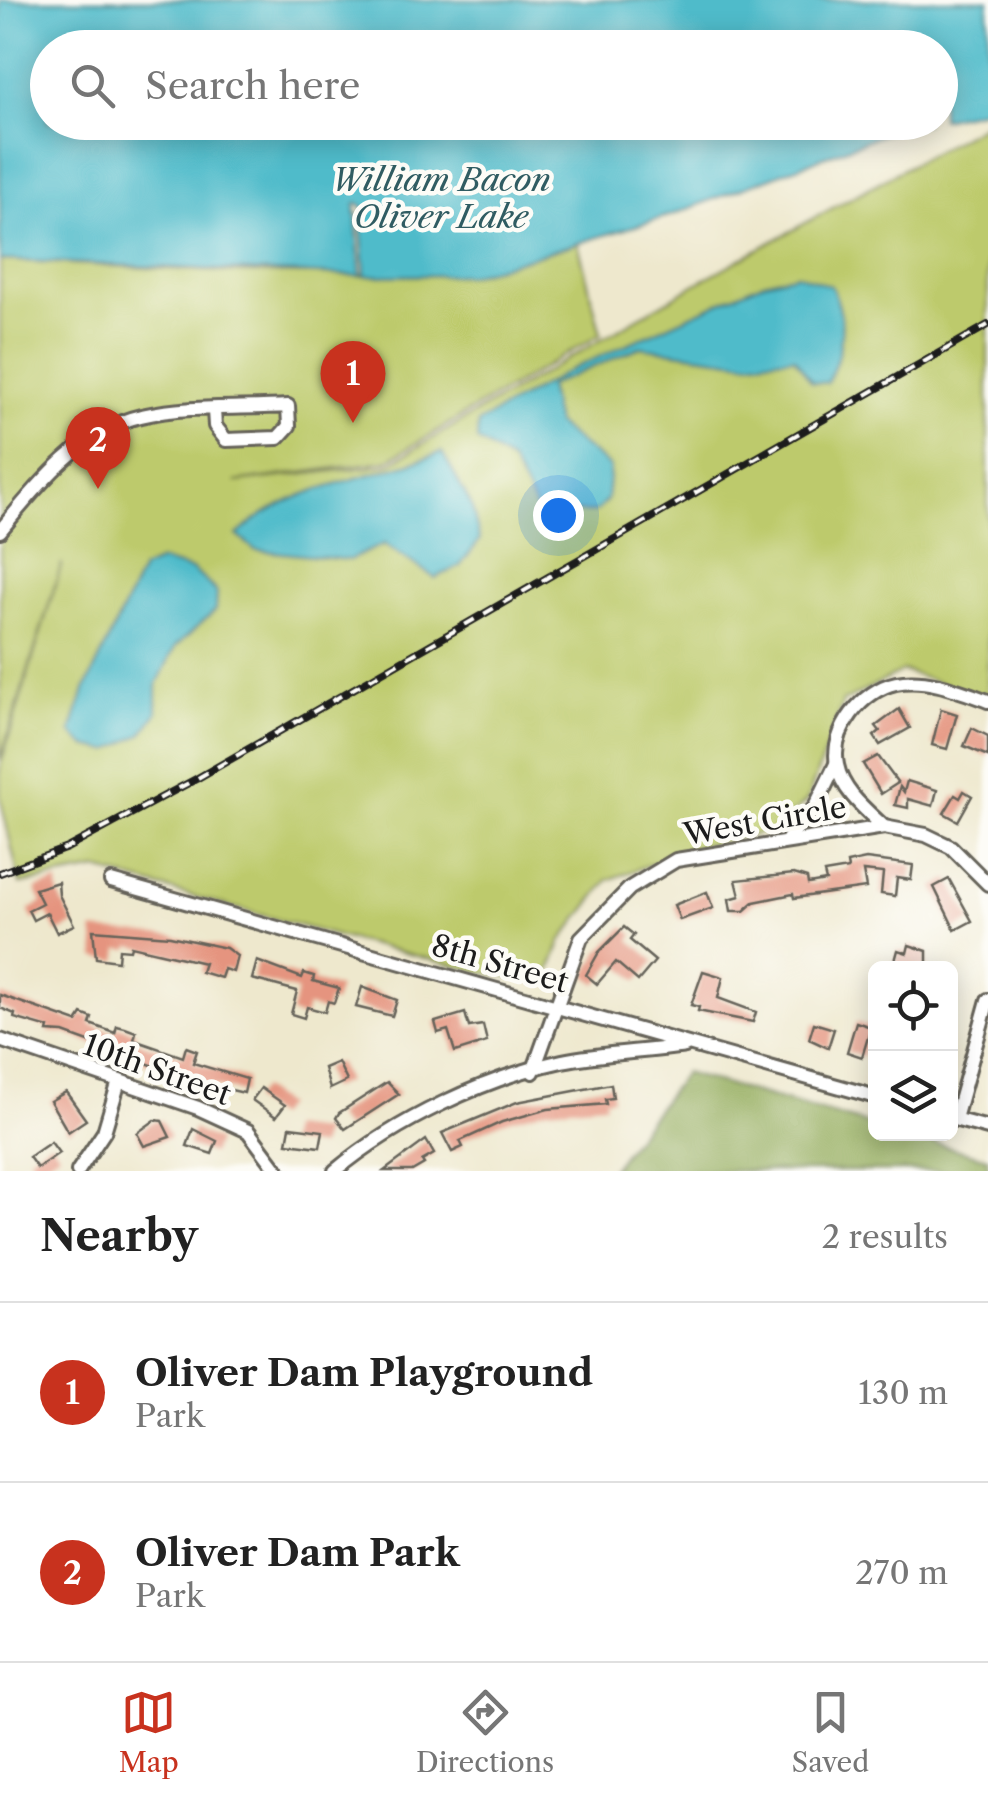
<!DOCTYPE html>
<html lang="en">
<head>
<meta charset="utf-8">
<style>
  :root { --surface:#fff; --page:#f6f6f6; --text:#222; --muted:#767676; --line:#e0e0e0; --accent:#c8321e }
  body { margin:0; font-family:"Libre Caslon Text",serif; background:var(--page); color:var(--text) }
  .controls { position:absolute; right:30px; bottom:30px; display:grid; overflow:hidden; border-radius:15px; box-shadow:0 5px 25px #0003 }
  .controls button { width:90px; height:90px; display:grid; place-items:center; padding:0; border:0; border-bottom:2px solid var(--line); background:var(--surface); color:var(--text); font:50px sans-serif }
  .you { position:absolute; left:558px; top:515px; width:35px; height:35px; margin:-25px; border:8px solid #fff; border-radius:50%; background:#1a73e8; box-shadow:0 0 0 15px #1a73e833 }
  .badge { display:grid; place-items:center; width:65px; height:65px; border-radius:50%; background:var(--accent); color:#fff; font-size:32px; font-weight:700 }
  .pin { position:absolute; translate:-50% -82px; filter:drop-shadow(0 2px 5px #0008) }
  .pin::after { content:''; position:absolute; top:52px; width:35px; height:30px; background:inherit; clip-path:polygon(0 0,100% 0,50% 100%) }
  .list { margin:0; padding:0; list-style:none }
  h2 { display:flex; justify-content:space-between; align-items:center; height:130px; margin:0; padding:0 40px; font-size:42px }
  h2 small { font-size:32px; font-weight:400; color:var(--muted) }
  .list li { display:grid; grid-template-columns:65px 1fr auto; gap:30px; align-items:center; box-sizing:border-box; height:180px; padding:0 40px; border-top:2px solid var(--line) }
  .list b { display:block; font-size:38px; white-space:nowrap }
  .list p { margin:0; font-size:32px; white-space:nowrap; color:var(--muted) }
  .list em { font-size:32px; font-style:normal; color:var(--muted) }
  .icon { flex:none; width:55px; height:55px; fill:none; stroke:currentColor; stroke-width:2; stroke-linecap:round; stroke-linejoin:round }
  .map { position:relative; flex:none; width:988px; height:1171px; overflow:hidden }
  .search { position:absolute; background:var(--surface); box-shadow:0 5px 25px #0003; left:30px; right:30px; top:30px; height:110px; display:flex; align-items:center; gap:25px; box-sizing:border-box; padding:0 35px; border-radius:55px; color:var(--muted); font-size:38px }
  .sheet { height:490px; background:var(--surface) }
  nav { display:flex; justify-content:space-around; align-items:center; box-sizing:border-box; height:140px; border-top:2px solid var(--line); background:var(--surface); font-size:28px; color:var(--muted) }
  nav a { display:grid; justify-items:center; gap:5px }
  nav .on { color:var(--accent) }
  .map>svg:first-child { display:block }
</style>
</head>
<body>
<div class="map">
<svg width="988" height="1171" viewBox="0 0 988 1171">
  <rect width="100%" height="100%" fill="#fdfcf7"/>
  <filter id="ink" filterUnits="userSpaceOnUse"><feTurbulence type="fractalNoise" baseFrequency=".01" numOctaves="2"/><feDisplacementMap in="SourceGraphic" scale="20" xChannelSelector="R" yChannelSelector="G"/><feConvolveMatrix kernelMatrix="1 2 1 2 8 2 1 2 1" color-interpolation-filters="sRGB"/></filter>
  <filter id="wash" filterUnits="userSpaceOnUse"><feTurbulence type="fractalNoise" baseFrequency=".0048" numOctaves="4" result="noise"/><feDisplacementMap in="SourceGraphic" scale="40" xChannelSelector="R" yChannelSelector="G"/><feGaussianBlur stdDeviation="2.25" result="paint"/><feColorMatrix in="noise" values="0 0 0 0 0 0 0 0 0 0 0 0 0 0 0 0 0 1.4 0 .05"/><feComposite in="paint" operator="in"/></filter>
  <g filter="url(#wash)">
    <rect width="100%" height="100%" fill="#eee8cd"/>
    <!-- green -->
    <polygon fill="#bdca6c" stroke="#6c7344" stroke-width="2.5" points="988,122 988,699 903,671 843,702 807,801 773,831 700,846 608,880 562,940 545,983 484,973 337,936 98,870 20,884 0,797 0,767 62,563 0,760 0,260 238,273 471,275 578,243 601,334 386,461 235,482 387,465 706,278"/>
    <!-- forest -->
    <polygon fill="#96ae60" stroke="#59653e" stroke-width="2.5" points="684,1073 875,1126 876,1134 901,1134 988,1158 988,1171 610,1171"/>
    <!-- water -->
    <g fill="#4fbbca" stroke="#366c73" stroke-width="2.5">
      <polygon points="0,0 988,0 988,109 941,119 940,48 48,48 48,122 926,123 896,129 672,215 471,275 365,276 360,215 365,210 358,203 355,204 361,276 0,260"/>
      <path d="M797,274L831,286C848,317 843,352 827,383L812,382L794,357L746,362L640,347L548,386L556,424L610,467L607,500L596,512H559L542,520L511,462L477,440L478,423L570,370L764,282Z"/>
      <path d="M442,452L471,505L480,540L460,566L435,578L384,544L349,560L255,550L237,535C293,482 373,480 442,452Z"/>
      <polygon points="160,561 193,570 217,592 216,610 175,647 157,684 157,713 142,734 109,751 85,746 71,732 85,690 142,569"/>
    </g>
    <g id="blocks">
      <!-- building -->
      <g fill="#e5947f">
        <polygon points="899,709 910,728 880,745 874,736 880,731 876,726"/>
        <polygon points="941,709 957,714 947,749 932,745"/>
        <polygon points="972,728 988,736 988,756 964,746"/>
        <polygon points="878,756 898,783 881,794 863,764"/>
        <polygon points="907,781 937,790 933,806 908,799 908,808 895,805 900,787 904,792"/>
        <polygon points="964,791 972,796 958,821 944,813 955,795 960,798"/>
        <polygon points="866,859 913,865 911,880 897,878 895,896 881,894 883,873 863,871 866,888 794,898 793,894 754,902 744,911 731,911 729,899 740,896 736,880 794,874 807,878 808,884 826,881 824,873 848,869 847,863"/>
        <polygon points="949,879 972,921 955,930 934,887"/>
        <polygon points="58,882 59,895 74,925 57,933 47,913 33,920 28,910 42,903 35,889"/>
        <polygon points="707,892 713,908 680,920 674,905"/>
        <polygon points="624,927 634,935 630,940 655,961 638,981 616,962 597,984 586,975 599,952"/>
        <polygon points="93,930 170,936 226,948 237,956 233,972 224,969 221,978 201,972 204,963 131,946 130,950 119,949 118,961 96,958"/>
        <polygon points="909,945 927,951 927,968 893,968 898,950 907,953"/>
        <polygon points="257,961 302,978 304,973 314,976 313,981 339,988 334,1003 328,1001 325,1012 307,1007 304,1018 291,1014 297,991 252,979"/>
        <polygon points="703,971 723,977 718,998 756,1012 753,1022 698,1011 699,1007 691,1005"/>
        <polygon points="362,987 397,1000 392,1016 356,1007"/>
        <polygon points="0,995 77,1022 82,1014 92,1018 90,1024 115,1033 117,1026 125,1028 136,1032 134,1040 183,1057 186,1047 197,1051 193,1063 247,1079 244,1093 201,1083 64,1033 48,1032 49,1028 14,1018 15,1014 0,1008"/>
        <polygon points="465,1013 469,1027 483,1025 487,1042 455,1052 448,1030 438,1033 435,1022"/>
        <polygon points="856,1022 871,1027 862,1057 847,1052"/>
        <polygon points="814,1023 834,1029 828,1048 809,1039"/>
        <polygon points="338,1062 347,1081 330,1089 324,1068"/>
        <polygon points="387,1082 399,1094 345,1129 336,1118 339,1113"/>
        <polygon points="611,1084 613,1098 605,1099 606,1104 548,1109 502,1122 460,1141 463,1147 452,1152 442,1133 517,1102"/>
        <polygon points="261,1088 285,1105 276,1117 252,1100"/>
        <polygon points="66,1092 86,1120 68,1132 50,1101"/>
        <polygon points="155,1120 162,1121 170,1137 144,1146 137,1133"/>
        <polygon points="290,1127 323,1131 320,1147 287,1143"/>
        <polygon points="193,1129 217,1141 212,1154 187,1146"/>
        <polygon points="426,1140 434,1154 422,1161 424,1164 412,1171 384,1171"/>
        <polygon points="51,1142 59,1153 37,1168 29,1157"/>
      </g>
    </g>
  </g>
  <g filter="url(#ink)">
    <use href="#blocks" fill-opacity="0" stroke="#66635a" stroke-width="2.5"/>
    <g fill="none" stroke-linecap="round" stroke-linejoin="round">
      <defs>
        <g id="minor">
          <path d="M0,531C36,487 82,429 141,416C188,405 240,409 288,406L289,426L278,438L226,440L215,426L214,410"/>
          <path d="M884,827C866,810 842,791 837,765C830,730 863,690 896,683C927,677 960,691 988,701"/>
          <polyline points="788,839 815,807 836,764"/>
          <polyline points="111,881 876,1097"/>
          <polyline points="0,1040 198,1108 248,1131 278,1171"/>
          <polyline points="533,1072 581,938 630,888 676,860 884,827 926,835 951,847 988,884"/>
          <polyline points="950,1118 988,1128"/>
          <polyline points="955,1119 988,1000"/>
          <polyline points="78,1171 104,1132 119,1081"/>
          <path d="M335,1171C396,1120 485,1078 562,1061C602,1053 644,1052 685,1046"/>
        </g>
      </defs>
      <!-- minor casing -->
      <use href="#minor" stroke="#66635a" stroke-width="18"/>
      <!-- minor -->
      <use href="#minor" stroke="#fff" stroke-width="12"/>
      <defs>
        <polyline id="rail" points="0,873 67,848 196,779 988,325"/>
      </defs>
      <!-- rail casing -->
      <use href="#rail" stroke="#1c1c1c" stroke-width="8"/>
      <!-- rail -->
      <use href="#rail" stroke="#fdfcf7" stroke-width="4" stroke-dasharray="11" stroke-linecap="butt"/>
    </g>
  </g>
  <g text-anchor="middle" stroke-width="9" stroke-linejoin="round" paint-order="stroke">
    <!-- street labels -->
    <g font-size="30" fill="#1c1c1c" stroke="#fdfcf7">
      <text transform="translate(765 821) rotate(-10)" y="10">West Circle</text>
      <text transform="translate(500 964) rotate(16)" y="10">8th Street</text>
      <text transform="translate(157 1070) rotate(20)" y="10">10th Street</text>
    </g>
    <!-- water labels -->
    <g font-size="32" font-style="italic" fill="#305c62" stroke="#fdfcf7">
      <text x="441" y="191">William Bacon<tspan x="441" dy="37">Oliver Lake</tspan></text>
    </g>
  </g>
</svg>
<div class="controls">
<button><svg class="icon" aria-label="locate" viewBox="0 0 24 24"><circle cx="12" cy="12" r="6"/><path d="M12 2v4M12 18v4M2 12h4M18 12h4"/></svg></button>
<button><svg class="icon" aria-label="layers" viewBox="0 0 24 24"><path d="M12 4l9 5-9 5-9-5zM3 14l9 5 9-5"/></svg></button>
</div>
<div class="you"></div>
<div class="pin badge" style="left:353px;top:423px">1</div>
<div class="pin badge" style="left:98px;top:489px">2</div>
<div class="search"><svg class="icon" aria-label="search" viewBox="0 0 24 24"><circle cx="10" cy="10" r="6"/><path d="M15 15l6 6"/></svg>Search here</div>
</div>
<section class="sheet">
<h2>Nearby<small>2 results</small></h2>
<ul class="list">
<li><span class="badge">1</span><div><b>Oliver Dam Playground</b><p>Park</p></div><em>130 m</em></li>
<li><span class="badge">2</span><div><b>Oliver Dam Park</b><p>Park</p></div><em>270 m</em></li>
</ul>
</section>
<nav>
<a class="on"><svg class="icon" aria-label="map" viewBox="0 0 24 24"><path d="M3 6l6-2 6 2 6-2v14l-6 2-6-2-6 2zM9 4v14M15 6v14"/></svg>Map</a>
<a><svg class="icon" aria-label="directions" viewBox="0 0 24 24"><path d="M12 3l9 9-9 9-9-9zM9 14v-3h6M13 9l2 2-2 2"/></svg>Directions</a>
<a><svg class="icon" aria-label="saved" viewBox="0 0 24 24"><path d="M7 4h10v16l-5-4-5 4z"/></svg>Saved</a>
</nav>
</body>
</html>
